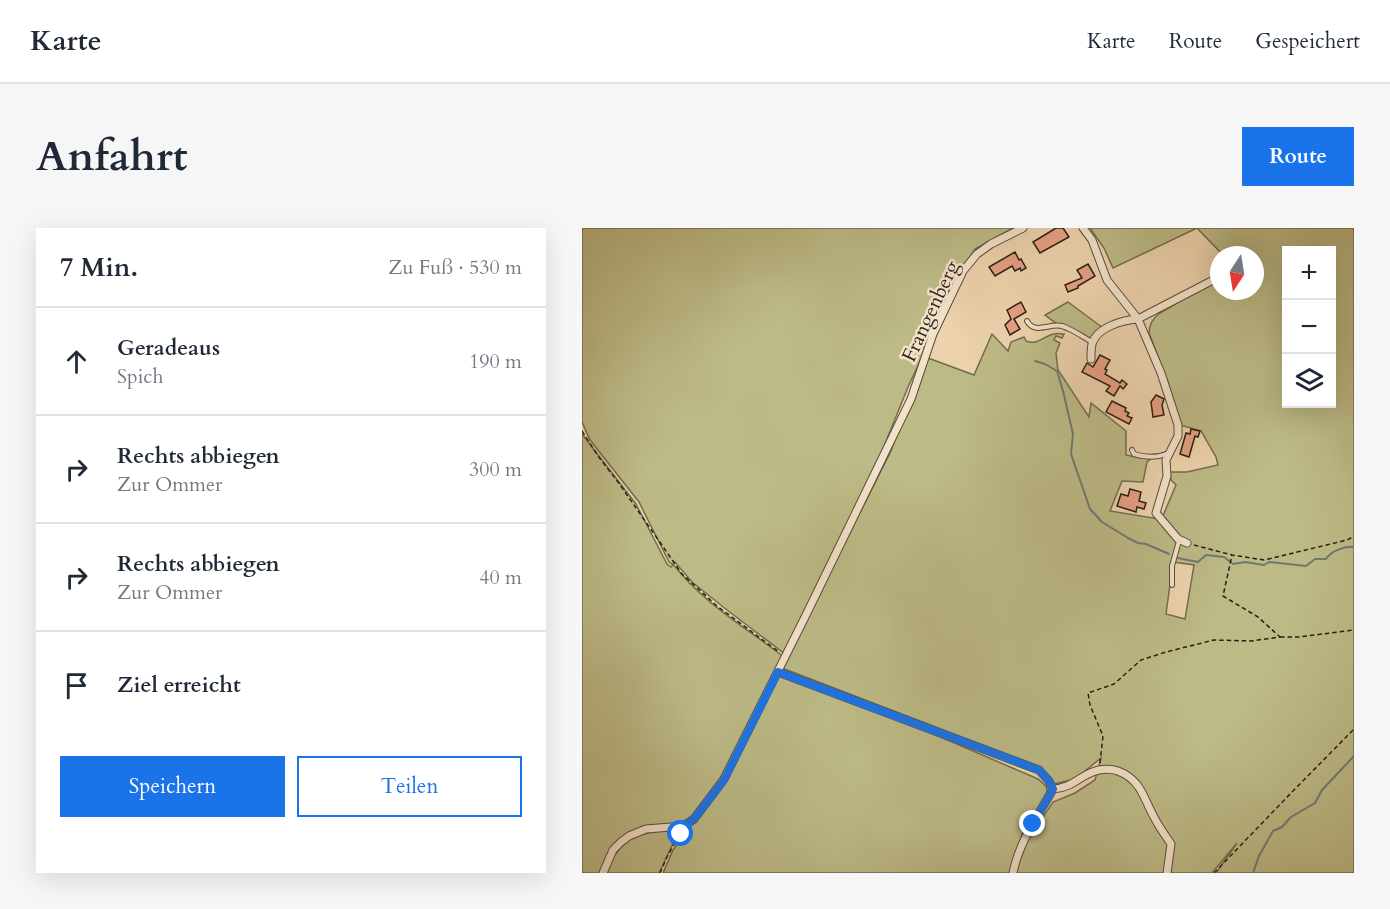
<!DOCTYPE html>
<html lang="de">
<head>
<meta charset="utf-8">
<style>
  :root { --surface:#fff; --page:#f6f6f7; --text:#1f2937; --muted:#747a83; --line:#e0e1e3; --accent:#1a73e8 }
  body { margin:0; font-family:Cardo,serif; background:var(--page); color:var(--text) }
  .controls { position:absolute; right:18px; top:18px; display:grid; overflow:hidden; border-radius:0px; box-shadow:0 6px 24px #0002 }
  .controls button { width:54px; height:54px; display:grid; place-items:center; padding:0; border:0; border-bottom:2px solid var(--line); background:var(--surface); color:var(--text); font:30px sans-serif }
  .compass { position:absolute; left:628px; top:18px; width:54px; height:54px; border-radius:50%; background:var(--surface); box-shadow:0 6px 24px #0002; rotate:192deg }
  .stop { position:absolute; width:18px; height:18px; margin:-14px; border:4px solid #1a73e8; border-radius:50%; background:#fff }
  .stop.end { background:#1a73e8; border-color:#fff; box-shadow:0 2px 6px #0008 }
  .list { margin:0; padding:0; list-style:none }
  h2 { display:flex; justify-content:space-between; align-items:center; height:78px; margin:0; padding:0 24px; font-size:26px }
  h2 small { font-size:20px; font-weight:400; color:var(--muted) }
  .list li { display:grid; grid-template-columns:39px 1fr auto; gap:18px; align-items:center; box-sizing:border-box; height:108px; padding:0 24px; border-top:2px solid var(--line) }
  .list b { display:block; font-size:22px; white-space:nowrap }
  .list p { margin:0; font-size:20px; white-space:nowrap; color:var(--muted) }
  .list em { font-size:20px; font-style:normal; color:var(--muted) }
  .actions { display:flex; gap:12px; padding:18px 24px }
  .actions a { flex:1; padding:14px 0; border:2px solid var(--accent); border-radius:0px; text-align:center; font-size:21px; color:var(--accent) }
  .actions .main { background:var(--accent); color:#fff }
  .icon { flex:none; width:33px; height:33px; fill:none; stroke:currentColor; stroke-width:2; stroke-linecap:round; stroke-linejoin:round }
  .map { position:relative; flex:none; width:772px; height:645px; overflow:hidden; border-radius:0px }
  header { display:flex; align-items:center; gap:36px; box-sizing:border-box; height:84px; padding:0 30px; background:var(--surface); border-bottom:2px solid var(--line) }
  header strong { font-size:28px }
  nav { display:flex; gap:33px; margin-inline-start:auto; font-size:21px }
  .intro { display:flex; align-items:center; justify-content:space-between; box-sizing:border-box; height:144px; padding:0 36px }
  h1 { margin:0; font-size:42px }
  .button { padding:15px 27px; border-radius:0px; background:var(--accent); color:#fff; font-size:21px; font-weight:700 }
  main { display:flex; gap:36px; padding:0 36px }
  aside { flex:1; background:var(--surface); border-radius:0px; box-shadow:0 6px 24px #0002 }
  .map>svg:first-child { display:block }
</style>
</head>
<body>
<header>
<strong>Karte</strong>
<nav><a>Karte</a><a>Route</a><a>Gespeichert</a></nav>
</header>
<div class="intro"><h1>Anfahrt</h1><a class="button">Route</a></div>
<main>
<aside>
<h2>7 Min.<small>Zu Fuß · 530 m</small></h2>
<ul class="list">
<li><svg class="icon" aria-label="ahead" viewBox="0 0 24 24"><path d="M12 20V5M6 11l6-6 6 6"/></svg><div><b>Geradeaus</b><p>Spich</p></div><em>190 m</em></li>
<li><svg class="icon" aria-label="right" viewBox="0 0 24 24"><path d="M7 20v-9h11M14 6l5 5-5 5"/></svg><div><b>Rechts abbiegen</b><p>Zur Ommer</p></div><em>300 m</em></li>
<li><svg class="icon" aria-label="right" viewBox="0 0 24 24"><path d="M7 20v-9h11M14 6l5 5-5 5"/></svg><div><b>Rechts abbiegen</b><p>Zur Ommer</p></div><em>40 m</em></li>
<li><svg class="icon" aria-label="arrive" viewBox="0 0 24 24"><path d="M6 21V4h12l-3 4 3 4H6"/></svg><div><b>Ziel erreicht</b></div></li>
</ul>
<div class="actions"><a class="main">Speichern</a><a>Teilen</a></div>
</aside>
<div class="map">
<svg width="772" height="645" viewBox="0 0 772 645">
  <rect width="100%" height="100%" fill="#ecd2ad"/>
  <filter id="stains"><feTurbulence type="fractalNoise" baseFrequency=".00333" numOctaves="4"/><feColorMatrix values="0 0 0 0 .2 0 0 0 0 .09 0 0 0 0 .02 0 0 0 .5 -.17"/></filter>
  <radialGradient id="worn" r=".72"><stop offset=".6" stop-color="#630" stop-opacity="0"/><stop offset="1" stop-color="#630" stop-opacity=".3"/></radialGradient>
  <!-- green -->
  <g fill="#bcba86" stroke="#726c4d" stroke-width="1.5" fill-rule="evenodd">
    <path d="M0,0H431L393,21L367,62L348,107L341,127L326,159L292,243L203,426L145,382L110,354L93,334L91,336C120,374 164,400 202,429L137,554L118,580L106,591L96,595L64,599L46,605L35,613L23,632L17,645H0V206L54,276L85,336L89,339L91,337L87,334L57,274L8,212L0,194Z"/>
    <path d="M508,0H772V645H634L655,615L630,645H434L437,626L440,627L446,611L471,574L493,565L513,552L519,530L498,547L489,552L472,556L459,545L356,500L200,440L309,223L332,161L346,130L392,147L410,106L426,123L429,114L442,109L444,113C456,118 461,108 472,106C475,105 479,106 482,106L480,110L474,108L472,112L478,115L474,125L476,142L507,189L509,175L544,203V227L558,230H570L565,234L561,254L540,253L528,283L577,291L580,290L594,257L589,252L588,244H605L636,237L634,229L619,203L598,197L585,152L567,105C567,96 571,90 578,85L637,50V63H673V27H641L615,0L531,40L522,20ZM704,22H750V176H704ZM591,334L612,337L603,391L584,386Z"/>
    <polygon points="486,74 521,100 508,114 497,105 483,102 463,87"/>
    <polygon points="197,445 354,507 456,551 464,558 466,568 441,604 427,645 81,645 91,622 137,559"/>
    <path d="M86,602L91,603L95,607L77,645H22C39,613 49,605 86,602Z"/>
  </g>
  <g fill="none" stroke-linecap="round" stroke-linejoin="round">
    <!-- stream -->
    <g stroke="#6e7974" stroke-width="2">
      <polyline points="453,133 463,136 475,143 481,163 491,206 489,226 508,281 520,294 546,310 556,315 564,316 587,326"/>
      <path d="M596,330L616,334L624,327L642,329L651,336L663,334L682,337L687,334L724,338L733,331H744C749,323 762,318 772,319"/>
      <polyline points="671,645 677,628 691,603 700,599 709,589 733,575 740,562 772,528"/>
    </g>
  </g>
  <!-- building -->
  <g fill="#e69f82" stroke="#281f14" stroke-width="1.5">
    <polygon points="474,0 481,0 487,9 458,25 451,14"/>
    <polygon points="433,24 437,32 439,31 444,40 439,43 438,40 433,43 430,38 413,48 407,39"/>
    <polygon points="506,36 513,48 496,58 496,60 486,64 483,57 500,50 495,42"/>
    <polygon points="439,74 444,84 432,91 438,101 428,107 423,97 429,91 425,82"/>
    <polygon points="518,127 528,132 523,141 525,142 523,146 538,155 540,152 545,156 541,161 538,158 532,168 524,163 528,158 500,144 505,135 511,139"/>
    <polygon points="574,167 582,171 580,177 582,187 571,189 569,174"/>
    <polygon points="530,173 544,180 543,183 547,185 545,188 550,190 547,196 524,184"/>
    <polygon points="609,201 618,203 616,209 613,208 607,229 598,226 604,205 608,206"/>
    <polygon points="548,261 559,264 557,273 564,275 562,281 555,279 554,284 535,278 539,266 546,268"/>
  </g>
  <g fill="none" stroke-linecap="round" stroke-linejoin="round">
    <defs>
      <g id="lane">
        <path d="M445,93C453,107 467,95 480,98C490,101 501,109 510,114"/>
        <path d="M550,222L552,226C564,230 575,230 587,225"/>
        <polyline points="590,357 590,338 597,313"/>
      </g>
      <g id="street">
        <polyline points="501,0 510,12 525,52 556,91 579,145 596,197 596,208 584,232 585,248 574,285 596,311 605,315"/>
        <path d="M509,131C509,126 509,121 510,116C515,99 541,92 556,91L637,49"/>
        <polyline points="196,444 457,542 467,553 471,561"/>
        <path d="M471,561C492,560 500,545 517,542C523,541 530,541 536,543C559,552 561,569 572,589C577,599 583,607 589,616L585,645"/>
        <polyline points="21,645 31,622 39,614 47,608 64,601 102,598 112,591 142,551 225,385 329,171 351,106 381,43 395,26 409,16 441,0"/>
        <path d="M431,645C437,614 456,588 471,561"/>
      </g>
    </defs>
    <!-- lane casing -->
    <use href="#lane" stroke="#594c3a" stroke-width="6"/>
    <!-- street casing -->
    <use href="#street" stroke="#594c3a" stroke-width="9"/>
    <!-- path -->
    <g stroke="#281f14" stroke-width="1.5" stroke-dasharray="4.5 3" stroke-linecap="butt">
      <polyline points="0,203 16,228 36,254 100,346 135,378 197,424"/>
      <polyline points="612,317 650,327 682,332 765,312 772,308"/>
      <polyline points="698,409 717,409 772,402"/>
      <polyline points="518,535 521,508 508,477 506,465 532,456 559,432 584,424 632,412 669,413 698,409 676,389 641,368 650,327"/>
      <polyline points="78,645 85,629 99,604"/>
      <polyline points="632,645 711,563 772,501"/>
    </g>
    <!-- lane -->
    <use href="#lane" stroke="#f3e2ca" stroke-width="4"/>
    <!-- street -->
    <use href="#street" stroke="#f3e2ca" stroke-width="7"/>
  </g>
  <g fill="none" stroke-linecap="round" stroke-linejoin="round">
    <!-- route -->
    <polyline stroke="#1a73e8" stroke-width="8" points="99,606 102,598 112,591 142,552 196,444 457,542 467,553 471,561 451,596"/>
  </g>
  <g text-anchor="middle" stroke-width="5" stroke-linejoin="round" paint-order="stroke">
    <!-- street labels -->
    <g font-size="20" fill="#281f14" stroke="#f3e2ca">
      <text transform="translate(348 83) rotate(-65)" y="7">Frangenberg</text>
    </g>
  </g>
  <rect width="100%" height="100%" filter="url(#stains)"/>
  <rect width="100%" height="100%" fill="url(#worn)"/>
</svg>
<div class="controls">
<button>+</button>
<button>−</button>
<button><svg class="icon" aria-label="layers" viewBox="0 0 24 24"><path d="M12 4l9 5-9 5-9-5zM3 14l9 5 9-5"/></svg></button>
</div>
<svg class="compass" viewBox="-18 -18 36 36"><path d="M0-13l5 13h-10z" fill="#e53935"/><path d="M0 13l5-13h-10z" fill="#747a83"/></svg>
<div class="stop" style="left:99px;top:606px"></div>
<div class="stop end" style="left:451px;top:596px"></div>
</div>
</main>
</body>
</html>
